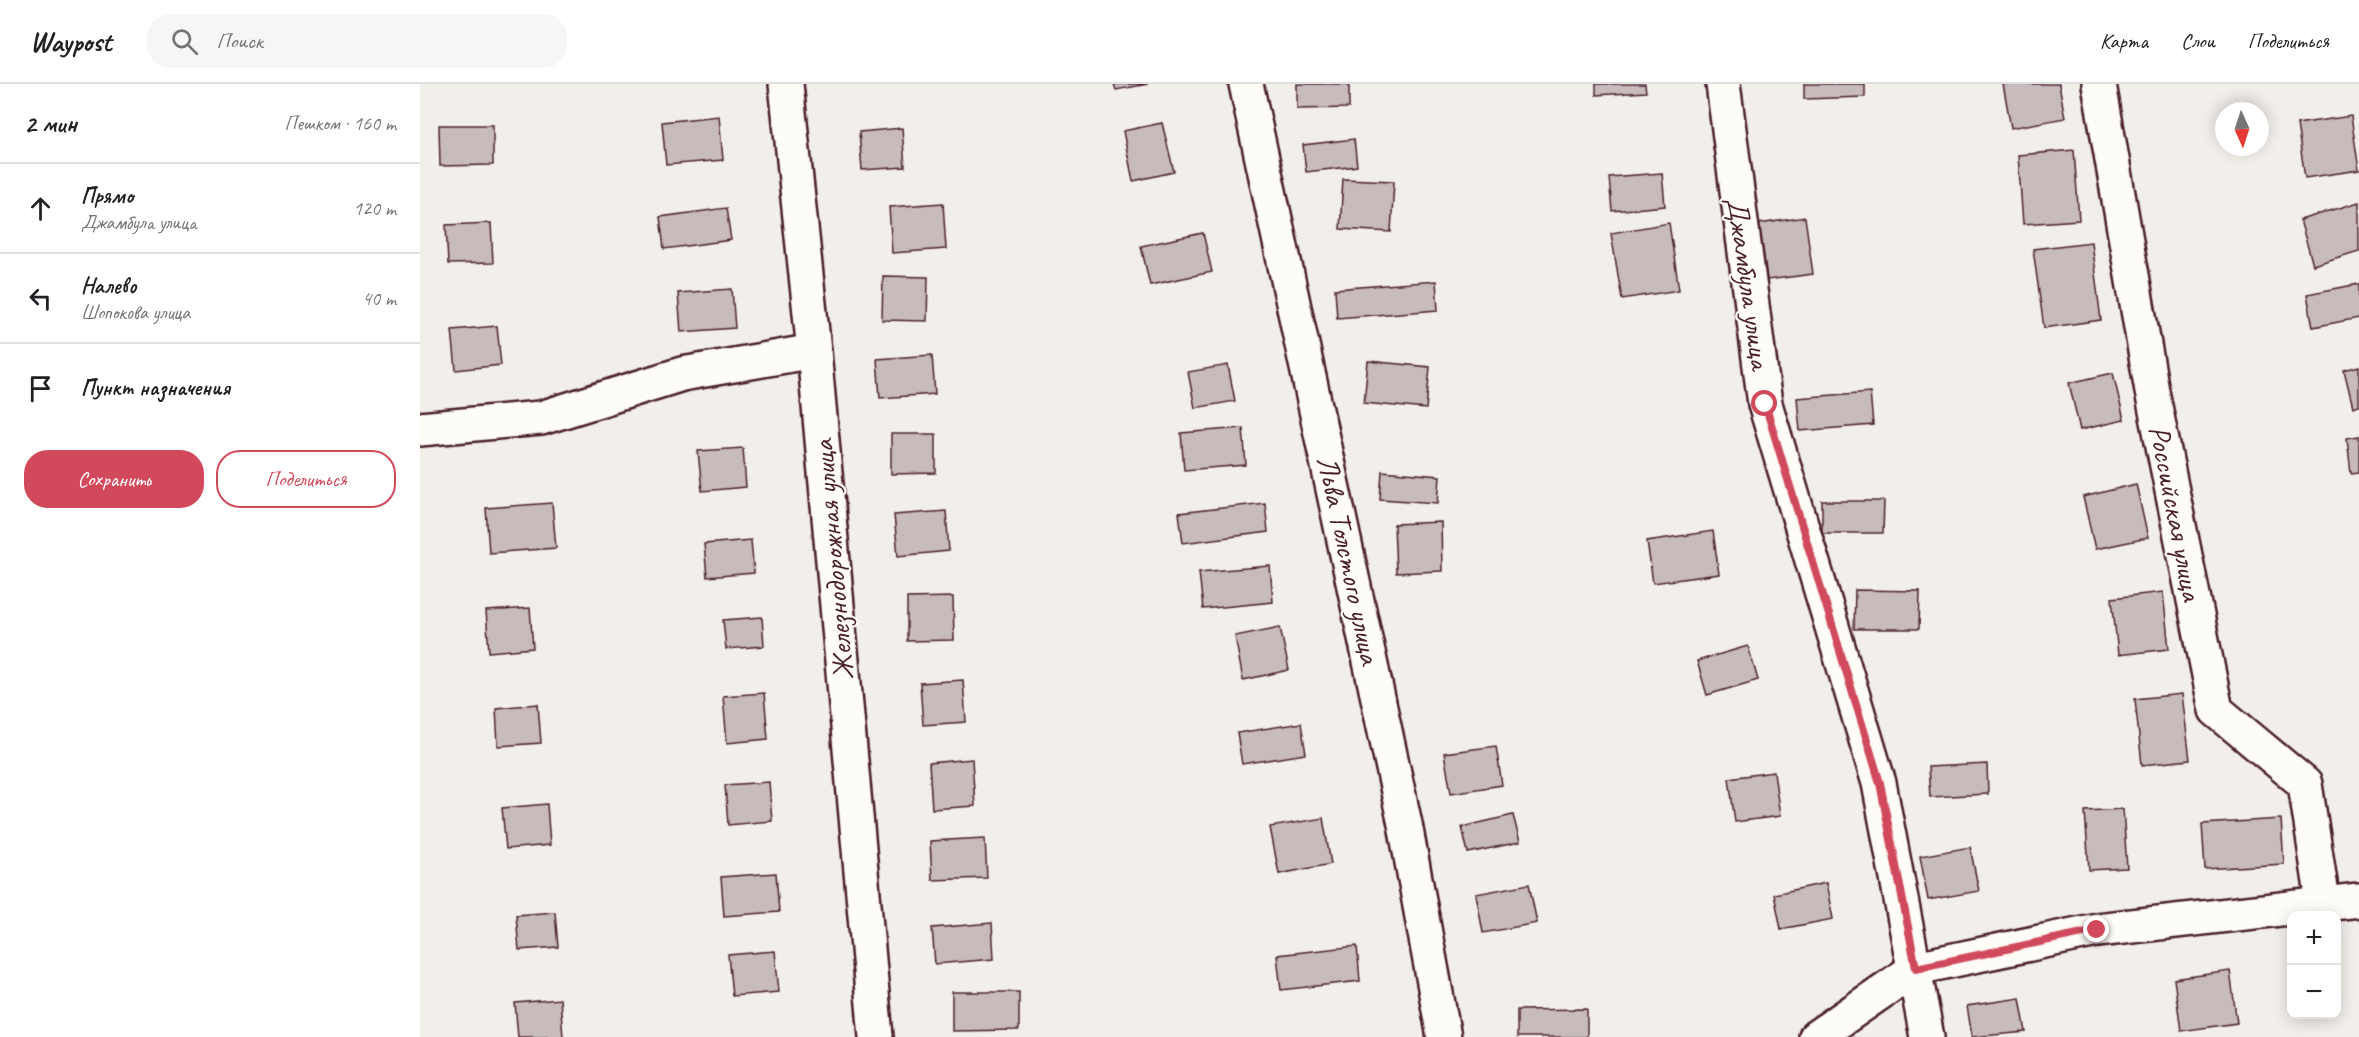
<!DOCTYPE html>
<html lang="ru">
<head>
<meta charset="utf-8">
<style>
  :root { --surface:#fff; --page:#f6f6f6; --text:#202124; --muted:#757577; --line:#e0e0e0; --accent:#d1495b }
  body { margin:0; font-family:Caveat,sans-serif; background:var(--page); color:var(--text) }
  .controls { position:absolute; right:18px; bottom:18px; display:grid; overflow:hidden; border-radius:12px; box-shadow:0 3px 15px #0003 }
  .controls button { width:54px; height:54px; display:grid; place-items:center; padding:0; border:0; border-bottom:2px solid var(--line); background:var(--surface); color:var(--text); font:30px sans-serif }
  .compass { position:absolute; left:1795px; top:18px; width:54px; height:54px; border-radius:50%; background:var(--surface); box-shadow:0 3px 15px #0003; rotate:177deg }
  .stop { position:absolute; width:18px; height:18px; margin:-14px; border:4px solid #d1495b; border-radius:50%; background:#fff }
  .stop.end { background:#d1495b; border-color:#fff; box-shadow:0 2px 6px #0008 }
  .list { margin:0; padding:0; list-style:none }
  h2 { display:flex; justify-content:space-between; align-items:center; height:78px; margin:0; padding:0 24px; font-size:26px }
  h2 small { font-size:20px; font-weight:400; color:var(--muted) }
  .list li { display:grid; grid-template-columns:39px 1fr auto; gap:18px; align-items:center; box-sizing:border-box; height:90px; padding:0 24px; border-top:2px solid var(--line) }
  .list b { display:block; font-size:22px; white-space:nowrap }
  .list p { margin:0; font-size:20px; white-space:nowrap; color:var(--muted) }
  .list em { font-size:20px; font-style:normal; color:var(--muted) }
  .actions { display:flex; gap:12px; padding:18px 24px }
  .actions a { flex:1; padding:14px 0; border:2px solid var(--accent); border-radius:24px; text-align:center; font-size:21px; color:var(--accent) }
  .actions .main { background:var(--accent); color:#fff }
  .icon { flex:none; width:33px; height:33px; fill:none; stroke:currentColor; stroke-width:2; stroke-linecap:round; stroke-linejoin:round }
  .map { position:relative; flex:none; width:1939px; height:953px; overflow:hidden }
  header { display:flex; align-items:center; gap:36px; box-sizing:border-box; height:84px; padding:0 30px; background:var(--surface); border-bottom:2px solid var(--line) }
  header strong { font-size:28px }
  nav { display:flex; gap:33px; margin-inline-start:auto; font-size:21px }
  .search { width:420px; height:54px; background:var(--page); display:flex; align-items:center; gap:15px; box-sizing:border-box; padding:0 21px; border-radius:24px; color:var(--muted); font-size:22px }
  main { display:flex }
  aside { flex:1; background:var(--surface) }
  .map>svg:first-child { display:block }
</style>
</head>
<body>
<header>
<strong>Waypost</strong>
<div class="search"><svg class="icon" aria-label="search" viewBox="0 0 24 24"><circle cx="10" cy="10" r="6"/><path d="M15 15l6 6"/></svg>Поиск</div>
<nav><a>Карта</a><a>Слои</a><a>Поделиться</a></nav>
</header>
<main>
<aside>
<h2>2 мин<small>Пешком · 160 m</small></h2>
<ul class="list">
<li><svg class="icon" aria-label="ahead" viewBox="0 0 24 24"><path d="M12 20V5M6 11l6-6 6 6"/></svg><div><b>Прямо</b><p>Джамбула улица</p></div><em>120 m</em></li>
<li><svg class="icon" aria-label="left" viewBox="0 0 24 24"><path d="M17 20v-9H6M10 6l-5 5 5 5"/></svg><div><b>Налево</b><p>Шопокова улица</p></div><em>40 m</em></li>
<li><svg class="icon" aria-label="arrive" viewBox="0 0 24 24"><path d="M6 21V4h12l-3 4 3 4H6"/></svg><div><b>Пункт назначения</b></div></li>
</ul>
<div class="actions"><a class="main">Сохранить</a><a>Поделиться</a></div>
</aside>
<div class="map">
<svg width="1939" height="953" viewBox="0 0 1939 953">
  <rect width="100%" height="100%" fill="#f2efeb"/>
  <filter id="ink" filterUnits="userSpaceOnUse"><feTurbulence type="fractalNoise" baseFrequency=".0167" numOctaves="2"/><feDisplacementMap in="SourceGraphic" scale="12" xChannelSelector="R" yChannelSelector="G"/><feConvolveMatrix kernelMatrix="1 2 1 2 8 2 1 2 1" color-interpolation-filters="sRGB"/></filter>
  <g filter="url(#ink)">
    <!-- building -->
    <g fill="#c8bbbb" stroke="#4a1f2b" stroke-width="1.5">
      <polygon points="694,0 728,0 696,6"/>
      <polygon points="877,0 929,0 929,24 877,25"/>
      <polygon points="1176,0 1225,0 1226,8 1176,11"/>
      <polygon points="1384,0 1445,0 1445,13 1384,15"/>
      <polygon points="1583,0 1639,0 1645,34 1591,44"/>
      <polygon points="299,32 303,76 246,81 242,38"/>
      <polygon points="1931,32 1939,86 1885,94 1877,40"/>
      <polygon points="742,39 754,88 713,97 703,47"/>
      <polygon points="19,41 73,41 73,81 20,82"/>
      <polygon points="482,44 485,83 442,86 439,48"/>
      <polygon points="934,55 937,82 886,88 883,61"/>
      <polygon points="1654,66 1659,136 1603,140 1598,71"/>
      <polygon points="1242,89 1245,122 1192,127 1189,93"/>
      <polygon points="923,95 974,97 971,148 920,145"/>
      <polygon points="1939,118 1939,167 1893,181 1880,136"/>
      <polygon points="523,119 526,165 472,169 469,123"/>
      <polygon points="306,124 311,156 244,165 240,133"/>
      <polygon points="1385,133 1393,190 1347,196 1339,140"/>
      <polygon points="71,139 73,179 28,180 26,141"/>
      <polygon points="1249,139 1259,206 1202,215 1191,149"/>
      <polygon points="783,149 792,188 730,201 721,162"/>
      <polygon points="1671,158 1681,236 1624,244 1613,165"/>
      <polygon points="463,192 508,193 507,237 462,236"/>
      <polygon points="1016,197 1018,226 917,234 915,205"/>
      <polygon points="1939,200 1939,234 1893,243 1887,210"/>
      <polygon points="312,205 315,244 261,248 258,209"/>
      <polygon points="77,242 81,281 36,286 32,246"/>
      <polygon points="512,271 515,310 460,314 457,275"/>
      <polygon points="948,277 1010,283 1006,325 944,319"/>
      <polygon points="808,281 815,317 775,324 768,288"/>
      <polygon points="1939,282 1939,321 1933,323 1924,286"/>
      <polygon points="1693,289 1704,336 1660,346 1649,299"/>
      <polygon points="1450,308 1453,341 1380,347 1377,314"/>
      <polygon points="823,344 826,381 764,386 761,349"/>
      <polygon points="471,350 516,350 516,389 471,390"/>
      <polygon points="1939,352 1939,388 1931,389 1927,354"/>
      <polygon points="323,364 326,403 282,407 278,367"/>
      <polygon points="962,387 1020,392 1018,419 960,415"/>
      <polygon points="1716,400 1728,454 1675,465 1663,413"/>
      <polygon points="1402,417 1464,417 1463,449 1402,449"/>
      <polygon points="132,419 136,464 69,469 66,424"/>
      <polygon points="845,419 848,448 763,459 759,429"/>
      <polygon points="526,427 529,467 478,472 474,431"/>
      <polygon points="1021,438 1022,487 976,489 974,440"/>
      <polygon points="1293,447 1299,490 1233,499 1227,457"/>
      <polygon points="331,456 334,489 287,493 284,460"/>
      <polygon points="850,482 853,518 783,525 779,488"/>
      <polygon points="1435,506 1500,507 1499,545 1434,545"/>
      <polygon points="1743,508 1749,565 1698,571 1692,514"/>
      <polygon points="533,513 534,556 487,557 487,514"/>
      <polygon points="110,524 113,564 69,568 66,527"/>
      <polygon points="342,533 344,562 306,565 303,536"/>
      <polygon points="860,543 869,586 823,596 815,552"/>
      <polygon points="1328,562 1338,596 1287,611 1277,577"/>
      <polygon points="543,596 546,638 503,641 500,599"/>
      <polygon points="344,609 348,655 307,659 303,612"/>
      <polygon points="1762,610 1770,676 1722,681 1715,615"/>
      <polygon points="118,620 121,659 78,662 76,624"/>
      <polygon points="881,639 886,670 822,680 817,649"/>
      <polygon points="1076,662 1082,701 1031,709 1024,669"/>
      <polygon points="552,675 555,722 512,725 509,679"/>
      <polygon points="1567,680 1568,710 1510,713 1508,683"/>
      <polygon points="1354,688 1360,732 1315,738 1309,694"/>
      <polygon points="349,698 352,737 308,741 305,701"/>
      <polygon points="127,720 130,761 86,765 82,724"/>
      <polygon points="1703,725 1707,784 1669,786 1665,727"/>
      <polygon points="1093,731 1100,758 1048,769 1042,743"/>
      <polygon points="903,734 911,780 859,790 850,743"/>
      <polygon points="1861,735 1864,780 1785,785 1782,740"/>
      <polygon points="565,754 567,794 512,796 510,757"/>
      <polygon points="1550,763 1559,807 1508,816 1500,772"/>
      <polygon points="356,789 359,828 304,832 301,793"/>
      <polygon points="1406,799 1413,835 1361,845 1354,810"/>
      <polygon points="1109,800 1117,839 1063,849 1056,810"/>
      <polygon points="135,828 138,863 99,866 96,831"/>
      <polygon points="572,839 574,875 515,880 512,844"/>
      <polygon points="937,862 940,897 861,906 857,871"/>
      <polygon points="355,867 359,908 312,912 308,871"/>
      <polygon points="1810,887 1817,939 1761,947 1754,895"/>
      <polygon points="532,908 599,908 599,946 532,947"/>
      <polygon points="1600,914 1606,948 1552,953 1547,922"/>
      <polygon points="140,915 143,953 98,953 95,919"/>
      <polygon points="1167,925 1167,953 1097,953 1097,926"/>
    </g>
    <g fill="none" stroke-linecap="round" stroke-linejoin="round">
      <defs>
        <g id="minor">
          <polyline points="366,0 394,267 456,953"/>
          <polyline points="826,0 985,740 1024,953"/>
          <polyline points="1303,0 1345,320 1459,699 1507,953"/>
          <polyline points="1679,0 1732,307 1796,626 1885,700 1903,818"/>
          <polyline points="0,345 121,334 262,290 394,267"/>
          <polyline points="1396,953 1496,884 1677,846 1939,816"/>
        </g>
      </defs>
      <!-- minor casing -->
      <use href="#minor" stroke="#4a1f2b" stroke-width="38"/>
      <!-- minor -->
      <use href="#minor" stroke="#fdfcf7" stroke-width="33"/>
    </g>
  </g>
  <g fill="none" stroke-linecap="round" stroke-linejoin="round" filter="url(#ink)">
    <!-- route -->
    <polyline stroke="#d1495b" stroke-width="8" points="1345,320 1460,699 1496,884 1677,846"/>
  </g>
  <g text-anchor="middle" stroke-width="4.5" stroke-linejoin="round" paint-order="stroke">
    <!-- street labels -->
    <g font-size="30" fill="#4a1f2b" stroke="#fdfcf7">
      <text transform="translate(1329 199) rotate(82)" y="10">Джамбула улица</text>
      <text transform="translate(1756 429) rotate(79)" y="10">Российская улица</text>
      <text transform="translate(413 476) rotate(-95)" y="10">Железнодорожная улица</text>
      <text transform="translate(929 476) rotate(78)" y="10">Льва Толстого улица</text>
    </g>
  </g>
</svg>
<div class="controls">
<button>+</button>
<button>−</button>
</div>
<svg class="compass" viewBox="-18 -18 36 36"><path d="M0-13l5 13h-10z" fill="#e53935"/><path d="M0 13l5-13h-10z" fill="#757577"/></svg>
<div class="stop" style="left:1345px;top:320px"></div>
<div class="stop end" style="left:1677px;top:846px"></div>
</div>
</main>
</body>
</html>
